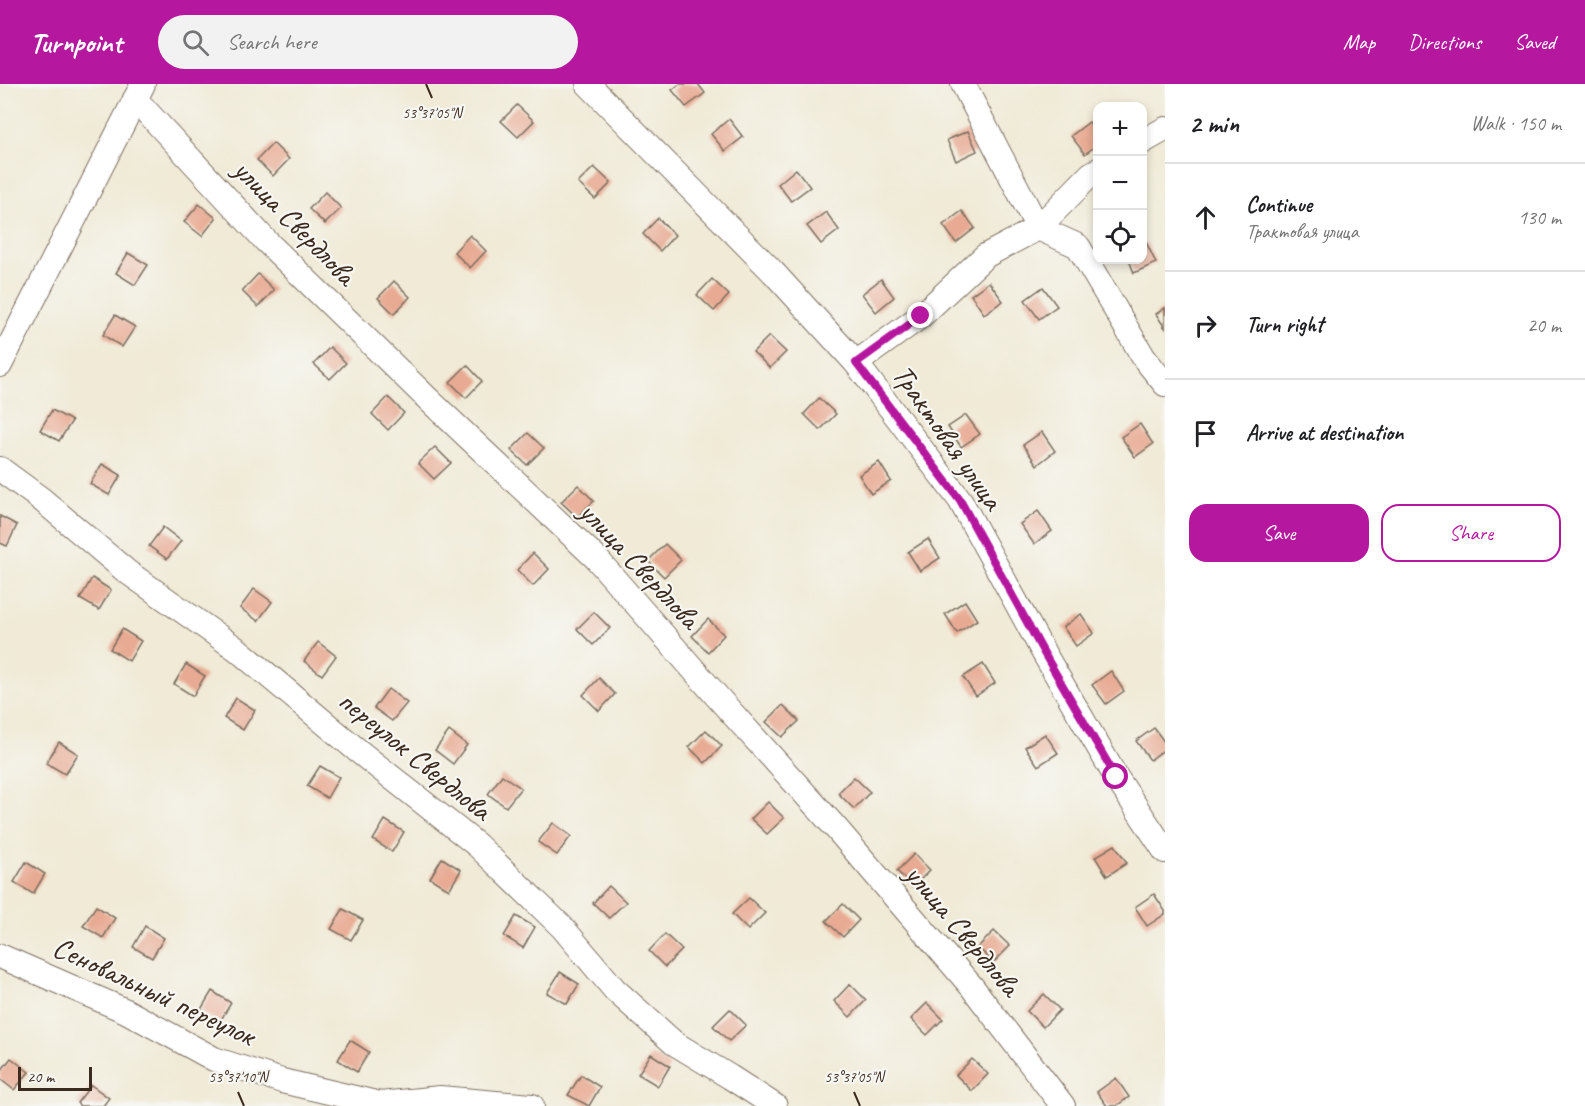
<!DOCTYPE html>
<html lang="en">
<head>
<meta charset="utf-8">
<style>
  :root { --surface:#fff; --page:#f2f2f2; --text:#202124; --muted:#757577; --line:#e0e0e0; --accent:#b5179e }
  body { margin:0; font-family:Caveat,sans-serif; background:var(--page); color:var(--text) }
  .controls { position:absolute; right:18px; top:18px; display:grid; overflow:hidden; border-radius:12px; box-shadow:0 3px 9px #0003 }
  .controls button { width:54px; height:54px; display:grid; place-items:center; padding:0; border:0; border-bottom:2px solid var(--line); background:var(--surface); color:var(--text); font:30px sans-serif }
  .scale { position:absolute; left:18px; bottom:15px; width:74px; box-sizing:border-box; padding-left:6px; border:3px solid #3b2a1e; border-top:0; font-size:16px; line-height:21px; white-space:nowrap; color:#3b2a1e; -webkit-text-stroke:4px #f6f6f2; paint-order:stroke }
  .stop { position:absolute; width:18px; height:18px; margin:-14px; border:4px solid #b5179e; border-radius:50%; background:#fff }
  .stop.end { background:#b5179e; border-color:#fff; box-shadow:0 2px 6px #0008 }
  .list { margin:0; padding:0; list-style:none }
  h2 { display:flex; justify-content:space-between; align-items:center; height:78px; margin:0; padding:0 24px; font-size:26px }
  h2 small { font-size:20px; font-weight:400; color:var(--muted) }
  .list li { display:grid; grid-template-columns:39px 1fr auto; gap:18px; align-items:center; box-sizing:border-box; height:108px; padding:0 24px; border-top:2px solid var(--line) }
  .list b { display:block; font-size:22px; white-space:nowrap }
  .list p { margin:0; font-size:20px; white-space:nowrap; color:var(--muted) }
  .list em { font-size:20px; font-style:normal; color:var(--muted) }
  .actions { display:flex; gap:12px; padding:18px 24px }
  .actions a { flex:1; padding:14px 0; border:2px solid var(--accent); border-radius:18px; text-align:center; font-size:21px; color:var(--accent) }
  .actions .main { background:var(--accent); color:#fff }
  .icon { flex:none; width:33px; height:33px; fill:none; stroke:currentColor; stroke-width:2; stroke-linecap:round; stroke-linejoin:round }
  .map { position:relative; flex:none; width:1165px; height:1022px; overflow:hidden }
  header { display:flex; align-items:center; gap:36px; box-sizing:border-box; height:84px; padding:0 30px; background:var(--accent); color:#fff }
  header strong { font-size:28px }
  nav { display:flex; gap:33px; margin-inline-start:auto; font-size:21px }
  .search { width:420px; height:54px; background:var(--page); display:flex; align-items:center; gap:15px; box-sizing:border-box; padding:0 21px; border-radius:33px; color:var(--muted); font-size:22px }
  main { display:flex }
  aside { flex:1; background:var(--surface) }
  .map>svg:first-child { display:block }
</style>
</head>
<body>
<header>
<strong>Turnpoint</strong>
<div class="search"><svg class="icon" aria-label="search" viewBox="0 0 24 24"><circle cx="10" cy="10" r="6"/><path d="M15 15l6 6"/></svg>Search here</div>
<nav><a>Map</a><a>Directions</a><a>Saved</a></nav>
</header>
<main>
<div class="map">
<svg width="1165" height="1022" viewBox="0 0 1165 1022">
  <rect width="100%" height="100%" fill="#f6f6f2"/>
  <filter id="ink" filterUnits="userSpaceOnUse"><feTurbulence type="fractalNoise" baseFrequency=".0167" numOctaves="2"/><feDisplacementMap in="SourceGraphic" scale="12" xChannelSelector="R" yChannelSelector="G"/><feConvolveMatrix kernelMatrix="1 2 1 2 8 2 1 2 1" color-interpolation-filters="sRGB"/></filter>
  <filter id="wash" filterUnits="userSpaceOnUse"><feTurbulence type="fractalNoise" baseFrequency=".008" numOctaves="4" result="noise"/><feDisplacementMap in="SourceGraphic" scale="24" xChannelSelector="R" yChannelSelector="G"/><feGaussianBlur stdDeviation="1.35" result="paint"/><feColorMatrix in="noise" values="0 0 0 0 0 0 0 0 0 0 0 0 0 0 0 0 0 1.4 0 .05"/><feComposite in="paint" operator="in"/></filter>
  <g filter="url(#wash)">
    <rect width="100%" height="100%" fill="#f0ead6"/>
    <g id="blocks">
      <!-- building -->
      <g fill="#e8aa93">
        <polygon points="680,0 698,0 705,9 686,23 672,6"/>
        <polygon points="517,21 534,37 518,53 501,37"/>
        <polygon points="729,35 743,53 725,67 711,50"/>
        <polygon points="1089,38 1098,48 1098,60 1085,70 1071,52"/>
        <polygon points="968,47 977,67 956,77 947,56"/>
        <polygon points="273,59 289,75 273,92 257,76"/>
        <polygon points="594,83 611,99 595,115 578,99"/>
        <polygon points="796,85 810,103 791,117 778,100"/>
        <polygon points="325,108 341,124 325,140 309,125"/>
        <polygon points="199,120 216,134 202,152 184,138"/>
        <polygon points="962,127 975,144 956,159 943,141"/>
        <polygon points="826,128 839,146 821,160 807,142"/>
        <polygon points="658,134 675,151 660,167 643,150"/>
        <polygon points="470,151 486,167 470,184 454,168"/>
        <polygon points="1146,158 1156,179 1134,189 1129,176 1142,176 1142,160"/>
        <polygon points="128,169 148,181 135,201 116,189"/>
        <polygon points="258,190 274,206 258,223 242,207"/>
        <polygon points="712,195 729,211 714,227 697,211"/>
        <polygon points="881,195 894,213 876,228 862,210"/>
        <polygon points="394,197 410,213 394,230 378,214"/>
        <polygon points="989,198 1003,217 984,230 971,211"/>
        <polygon points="1043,203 1057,222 1039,235 1025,216"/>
        <polygon points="1165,224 1165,244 1156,230"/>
        <polygon points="115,231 135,243 122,263 103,251"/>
        <polygon points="769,252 786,268 770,284 753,268"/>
        <polygon points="330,263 346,279 330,295 314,280"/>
        <polygon points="467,281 482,297 466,314 450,298"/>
        <polygon points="388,313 404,329 388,346 372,330"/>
        <polygon points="819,314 836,330 820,346 804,330"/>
        <polygon points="52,326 72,337 59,357 40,346"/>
        <polygon points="966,331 980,350 961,363 948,343"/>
        <polygon points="1140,340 1153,360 1135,373 1121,353"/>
        <polygon points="1042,348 1055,367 1037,381 1023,361"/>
        <polygon points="528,349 544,364 527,381 511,366"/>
        <polygon points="435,363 451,379 434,395 418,379"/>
        <polygon points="879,378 891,397 871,410 859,391"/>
        <polygon points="102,380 121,391 109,411 90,400"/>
        <polygon points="578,401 594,417 577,433 561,418"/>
        <polygon points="1038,427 1052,447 1034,460 1020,440"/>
        <polygon points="0,432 17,441 7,462 0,459"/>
        <polygon points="163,443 181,457 167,475 149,462"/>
        <polygon points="928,455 940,474 920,487 908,468"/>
        <polygon points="665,460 681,476 664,493 648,477"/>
        <polygon points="533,469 549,485 533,502 517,486"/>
        <polygon points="92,494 111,506 99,526 80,515"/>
        <polygon points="254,505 272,518 258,537 240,524"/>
        <polygon points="965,517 977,536 957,549 945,530"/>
        <polygon points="594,528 610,544 593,561 577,545"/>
        <polygon points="1081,530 1094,549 1076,562 1063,543"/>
        <polygon points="708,535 724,551 708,568 692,552"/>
        <polygon points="122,545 141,557 129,577 110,565"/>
        <polygon points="318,558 336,572 322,591 304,577"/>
        <polygon points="186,580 205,592 193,612 174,600"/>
        <polygon points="983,580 995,599 976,612 963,593"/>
        <polygon points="1111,587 1124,607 1106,620 1092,601"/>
        <polygon points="599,594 615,610 599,627 583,611"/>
        <polygon points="388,605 407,619 392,637 374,624"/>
        <polygon points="236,614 255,626 243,646 224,634"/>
        <polygon points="783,621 799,637 782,653 766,638"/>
        <polygon points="1154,644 1165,659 1165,665 1150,676 1136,657"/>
        <polygon points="706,646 722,662 705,679 689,663"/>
        <polygon points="449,647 467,661 453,680 435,666"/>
        <polygon points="1045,650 1058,669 1038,682 1025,663"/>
        <polygon points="59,658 78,670 65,690 46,679"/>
        <polygon points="320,682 339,693 327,714 307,702"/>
        <polygon points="502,691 521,704 506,723 488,710"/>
        <polygon points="854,693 870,708 854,725 838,709"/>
        <polygon points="768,718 784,734 767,750 751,735"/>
        <polygon points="385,736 404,748 392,768 373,756"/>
        <polygon points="553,739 571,752 557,771 538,758"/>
        <polygon points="1115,761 1127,779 1107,792 1095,773"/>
        <polygon points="914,770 930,786 913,803 897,787"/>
        <polygon points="442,774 461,786 449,806 430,794"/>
        <polygon points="26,778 45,790 33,810 14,798"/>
        <polygon points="609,802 626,818 609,834 593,819"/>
        <polygon points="1154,810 1165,827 1165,830 1147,842 1135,823"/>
        <polygon points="749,814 765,829 748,846 732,830"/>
        <polygon points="843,820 859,836 843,853 826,837"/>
        <polygon points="96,822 115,834 103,854 83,842"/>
        <polygon points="343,825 363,836 351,856 331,845"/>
        <polygon points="516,832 535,843 523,864 504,852"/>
        <polygon points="145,842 164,854 152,874 133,863"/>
        <polygon points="994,847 1010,862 993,879 978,863"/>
        <polygon points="665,850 682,866 665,883 649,867"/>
        <polygon points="560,888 579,900 567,920 547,909"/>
        <polygon points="850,900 866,916 850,933 834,917"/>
        <polygon points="212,907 231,919 219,939 200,927"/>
        <polygon points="1044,910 1060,926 1043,943 1027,927"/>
        <polygon points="927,919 943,935 927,951 911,935"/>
        <polygon points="730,925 746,941 729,957 713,942"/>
        <polygon points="350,956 369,968 357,988 338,976"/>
        <polygon points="651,970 670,982 658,1002 638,990"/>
        <polygon points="11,974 29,988 14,1006 0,995 0,988"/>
        <polygon points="972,975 988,990 972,1007 956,991"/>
        <polygon points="581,991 600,1003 589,1022 568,1011"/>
        <polygon points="1116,994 1129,1013 1116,1022 1107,1022 1097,1008"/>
        <polygon points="91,1001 109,1014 103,1022 80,1022 77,1019"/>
      </g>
    </g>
  </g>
  <g filter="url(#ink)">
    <use href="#blocks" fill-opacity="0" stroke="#7a6d5e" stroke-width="1.5"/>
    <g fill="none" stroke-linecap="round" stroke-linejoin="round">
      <defs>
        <g id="minor">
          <polyline points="588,0 773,188 856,279 960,416 1045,571 1116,693 1165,767"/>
          <polyline points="963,0 1038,144 1078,162 1144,274 1165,300"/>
          <polyline points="135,15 266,157 429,316 596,474 721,617 835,743 972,903 1063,1022"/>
          <polyline points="1142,58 1165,45"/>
          <polyline points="856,279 921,232 985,172 1038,144 1091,90 1098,86"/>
          <polyline points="0,281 143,0"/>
          <polyline points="0,385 41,415 126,487 238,566 357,666 477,761 562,843 615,906 674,959 730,993 775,1022"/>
          <polyline points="0,872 126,927 214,975 282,997 380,1020 440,1014 532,1022"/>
        </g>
      </defs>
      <!-- minor casing -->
      <use href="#minor" stroke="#7a6d5e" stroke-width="26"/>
      <!-- minor -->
      <use href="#minor" stroke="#fff" stroke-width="24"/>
    </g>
  </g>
  <g fill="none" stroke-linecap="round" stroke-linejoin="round" filter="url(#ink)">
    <!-- route -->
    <polyline stroke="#b5179e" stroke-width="8" points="921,232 856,279 960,416 1045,571 1116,693"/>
  </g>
  <!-- ticks -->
  <path fill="none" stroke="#3b2a1e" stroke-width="2" d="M426,0L432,14M238,1008L244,1022M854,1008L860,1022"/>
  <g text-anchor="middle" stroke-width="4.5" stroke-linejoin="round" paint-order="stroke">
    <!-- street labels -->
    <g font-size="30" fill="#3b2a1e" stroke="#f6f6f2">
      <text transform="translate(295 138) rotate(46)" y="10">улица Свердлова</text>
      <text transform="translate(948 353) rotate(55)" y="10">Трактовая улица</text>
      <text transform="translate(640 481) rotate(47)" y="10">улица Свердлова</text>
      <text transform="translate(415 671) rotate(39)" y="10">переулок Свердлова</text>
      <text transform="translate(963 846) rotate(50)" y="10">улица Свердлова</text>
      <text transform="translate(154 907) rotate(25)" y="10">Сеновальный переулок</text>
    </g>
  </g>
  <g font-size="15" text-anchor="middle" fill="#3b2a1e" stroke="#f6f6f2" stroke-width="4.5" stroke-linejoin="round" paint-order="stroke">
    <text x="432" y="34">53°37'05"N</text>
    <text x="238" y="998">53°37'10"N</text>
    <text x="854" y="998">53°37'05"N</text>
  </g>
</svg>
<div class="controls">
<button>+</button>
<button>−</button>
<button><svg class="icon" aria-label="locate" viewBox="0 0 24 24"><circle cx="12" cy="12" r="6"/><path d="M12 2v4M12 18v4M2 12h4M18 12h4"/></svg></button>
</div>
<div class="scale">20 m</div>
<div class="stop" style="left:1116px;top:693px"></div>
<div class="stop end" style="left:921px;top:232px"></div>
</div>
<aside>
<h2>2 min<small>Walk · 150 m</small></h2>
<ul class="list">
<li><svg class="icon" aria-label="ahead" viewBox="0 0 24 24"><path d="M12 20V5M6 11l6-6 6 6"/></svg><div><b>Continue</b><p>Трактовая улица</p></div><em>130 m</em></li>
<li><svg class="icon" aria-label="right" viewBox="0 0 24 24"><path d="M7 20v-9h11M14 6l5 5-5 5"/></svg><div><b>Turn right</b></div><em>20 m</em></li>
<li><svg class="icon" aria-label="arrive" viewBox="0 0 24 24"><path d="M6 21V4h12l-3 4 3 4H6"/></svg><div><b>Arrive at destination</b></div></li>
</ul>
<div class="actions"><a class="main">Save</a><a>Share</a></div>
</aside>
</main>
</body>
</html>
